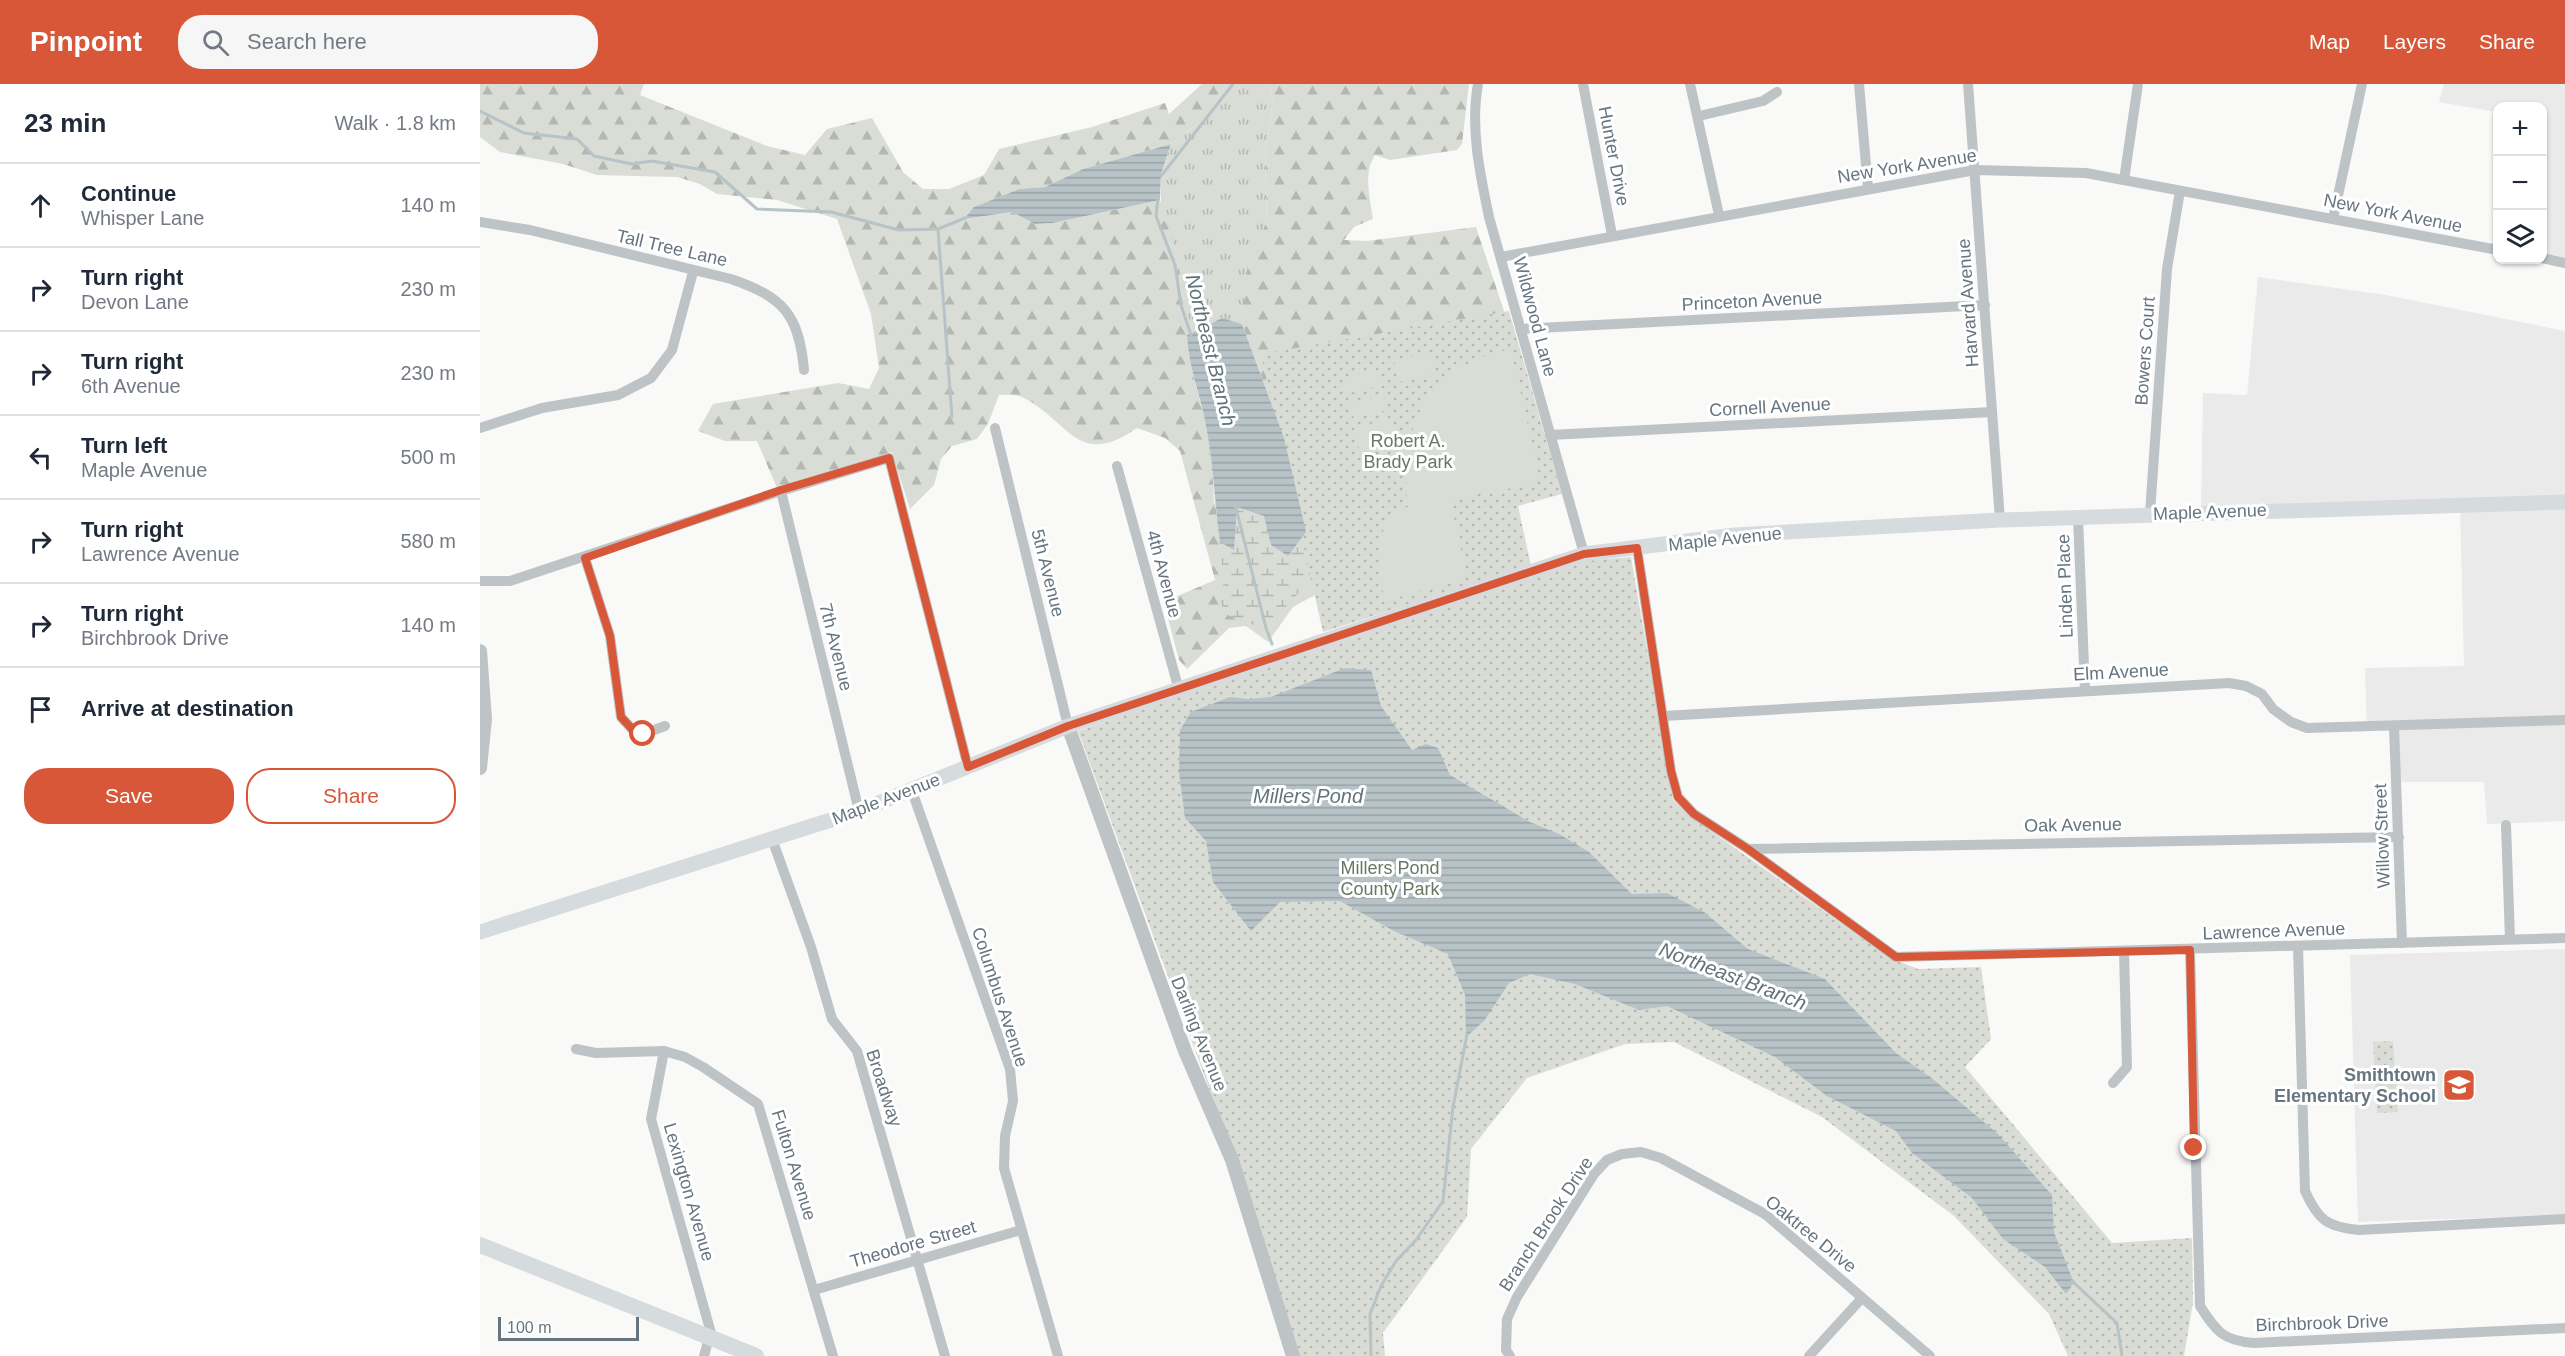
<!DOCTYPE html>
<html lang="en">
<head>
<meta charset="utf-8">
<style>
  :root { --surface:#fff; --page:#f6f6f7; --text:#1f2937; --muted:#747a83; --line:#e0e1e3; --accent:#d75738 }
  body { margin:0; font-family:Arial,sans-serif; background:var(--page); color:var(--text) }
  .controls { position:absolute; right:18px; top:18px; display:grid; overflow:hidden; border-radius:12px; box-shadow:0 2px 4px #0004 }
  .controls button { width:54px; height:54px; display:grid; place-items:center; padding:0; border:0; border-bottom:2px solid var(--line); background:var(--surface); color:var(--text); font:30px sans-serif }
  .scale { position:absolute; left:18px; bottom:15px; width:141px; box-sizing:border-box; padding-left:6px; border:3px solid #66757f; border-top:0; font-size:16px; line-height:21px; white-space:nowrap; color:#66757f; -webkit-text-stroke:4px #fff; paint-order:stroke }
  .stop { position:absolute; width:18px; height:18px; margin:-14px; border:4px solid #d75738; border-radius:50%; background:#fff }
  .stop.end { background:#d75738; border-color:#fff; box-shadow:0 2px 6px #0008 }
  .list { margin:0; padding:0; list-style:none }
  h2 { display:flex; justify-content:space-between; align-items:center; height:78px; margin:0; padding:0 24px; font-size:26px }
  h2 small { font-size:20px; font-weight:400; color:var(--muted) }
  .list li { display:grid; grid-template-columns:39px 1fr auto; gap:18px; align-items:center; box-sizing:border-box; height:84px; padding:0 24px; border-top:2px solid var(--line) }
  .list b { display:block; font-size:22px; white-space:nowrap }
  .list p { margin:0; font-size:20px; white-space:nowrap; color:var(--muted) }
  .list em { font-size:20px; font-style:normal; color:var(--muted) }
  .actions { display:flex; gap:12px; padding:18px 24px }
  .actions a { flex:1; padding:14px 0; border:2px solid var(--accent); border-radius:24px; text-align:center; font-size:21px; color:var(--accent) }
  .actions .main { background:var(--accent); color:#fff }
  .icon { flex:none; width:33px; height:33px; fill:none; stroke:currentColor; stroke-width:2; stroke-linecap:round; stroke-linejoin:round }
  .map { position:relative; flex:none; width:2085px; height:1272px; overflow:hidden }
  header { display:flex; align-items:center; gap:36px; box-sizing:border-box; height:84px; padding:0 30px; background:var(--accent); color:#fff }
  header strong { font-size:28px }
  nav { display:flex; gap:33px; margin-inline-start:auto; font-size:21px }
  .search { width:420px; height:54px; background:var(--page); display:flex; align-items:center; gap:15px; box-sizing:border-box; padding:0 21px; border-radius:24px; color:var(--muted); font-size:22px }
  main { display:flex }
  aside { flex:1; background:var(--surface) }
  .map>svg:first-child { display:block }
</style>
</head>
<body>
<header>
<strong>Pinpoint</strong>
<div class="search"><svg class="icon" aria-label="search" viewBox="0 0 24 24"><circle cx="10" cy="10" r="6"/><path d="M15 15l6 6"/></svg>Search here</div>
<nav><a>Map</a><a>Layers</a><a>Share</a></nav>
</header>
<main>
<aside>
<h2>23 min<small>Walk · 1.8 km</small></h2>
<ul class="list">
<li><svg class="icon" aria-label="ahead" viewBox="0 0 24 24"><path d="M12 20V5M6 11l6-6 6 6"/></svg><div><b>Continue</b><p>Whisper Lane</p></div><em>140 m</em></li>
<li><svg class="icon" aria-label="right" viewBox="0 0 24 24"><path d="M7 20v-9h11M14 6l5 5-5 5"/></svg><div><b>Turn right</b><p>Devon Lane</p></div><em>230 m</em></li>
<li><svg class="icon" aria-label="right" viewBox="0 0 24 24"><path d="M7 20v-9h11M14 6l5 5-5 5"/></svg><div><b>Turn right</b><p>6th Avenue</p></div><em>230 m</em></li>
<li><svg class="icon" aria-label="left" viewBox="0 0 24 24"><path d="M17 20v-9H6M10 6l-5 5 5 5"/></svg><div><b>Turn left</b><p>Maple Avenue</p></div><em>500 m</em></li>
<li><svg class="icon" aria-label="right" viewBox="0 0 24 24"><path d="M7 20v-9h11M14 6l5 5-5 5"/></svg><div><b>Turn right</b><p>Lawrence Avenue</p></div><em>580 m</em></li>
<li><svg class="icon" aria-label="right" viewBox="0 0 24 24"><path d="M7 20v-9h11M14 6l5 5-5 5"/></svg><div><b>Turn right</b><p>Birchbrook Drive</p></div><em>140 m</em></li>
<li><svg class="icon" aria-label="arrive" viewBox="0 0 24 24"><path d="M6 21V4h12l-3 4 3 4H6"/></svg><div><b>Arrive at destination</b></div></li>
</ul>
<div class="actions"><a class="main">Save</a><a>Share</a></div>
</aside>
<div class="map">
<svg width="2085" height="1272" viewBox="0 0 2085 1272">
  <defs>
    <pattern id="grass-tufts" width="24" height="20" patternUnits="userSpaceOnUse" patternTransform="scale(1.5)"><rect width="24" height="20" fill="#d9ddd6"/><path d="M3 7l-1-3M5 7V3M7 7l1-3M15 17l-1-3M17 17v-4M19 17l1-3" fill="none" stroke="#b4b8b3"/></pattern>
    <pattern id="forest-firs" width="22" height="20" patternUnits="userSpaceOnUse" patternTransform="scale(1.5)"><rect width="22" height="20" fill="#d9ddd6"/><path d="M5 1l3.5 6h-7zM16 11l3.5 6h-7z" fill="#b4b8b3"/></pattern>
    <pattern id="wetland-marsh" width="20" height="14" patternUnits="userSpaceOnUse" patternTransform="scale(1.5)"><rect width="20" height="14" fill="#d9ddd6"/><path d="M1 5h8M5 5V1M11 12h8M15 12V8" fill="none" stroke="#b4b8b3"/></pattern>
    <pattern id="park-dots" width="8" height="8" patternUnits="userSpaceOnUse" patternTransform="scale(1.5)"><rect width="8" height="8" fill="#d9ddd6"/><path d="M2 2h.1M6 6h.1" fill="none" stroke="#b4b8b3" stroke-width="1.8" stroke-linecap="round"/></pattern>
    <pattern id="water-rules" width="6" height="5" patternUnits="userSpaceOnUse" patternTransform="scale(1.5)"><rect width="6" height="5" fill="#b7c3c7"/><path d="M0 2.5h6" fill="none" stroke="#99a3a7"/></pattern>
  </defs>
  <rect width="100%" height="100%" fill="#f9f9f7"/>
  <!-- built -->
  <g fill="#eaeaea">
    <polygon points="1964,0 2085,0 2085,176 2063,172 2062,22 2018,22 2017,28 1959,18"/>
    <polygon points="1778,193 1906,211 2085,247 2085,737 2007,740 2004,698 1919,698 1918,645 1887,646 1885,584 1984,582 1980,422 1721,429 1723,309 1767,311"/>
    <polygon points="2085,865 2085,1131 1878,1138 1870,871"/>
  </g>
  <!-- grass -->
  <polygon fill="url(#grass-tufts)" points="746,0 790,0 793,17 785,72 787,141 770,167 762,240 742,234 713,248 702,216 699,179 681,127 681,90 691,60 727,33"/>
  <!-- forest -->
  <path fill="url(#forest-firs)" d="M0,0H164L160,11L287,62L325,71L347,45L392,34L423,88L443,105H469L504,91L519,65L612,43L685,19L689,30L722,0H746L727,33L691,60L603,85L565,103L539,105L494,123L485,135L532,128L555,140L573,139L680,116L699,179L702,216L713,248L707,251C708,282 720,311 726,341C732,367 733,393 734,420L804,354L762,240L769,167L787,140L785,72L793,17L790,0H989L982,60L977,66L910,76L895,71C883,89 890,115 893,135L874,143L864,156L887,157L996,143L1026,233L862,525L835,511L813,523L788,558L766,542L749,544L707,585L699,576L686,527L695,513L735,496L700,367L685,354L657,344C597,386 589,336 542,313C536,310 526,311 519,311L508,340L497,355L472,362L461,375L454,401L430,425L412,368L297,404L277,357H245L218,347L233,320L358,299L389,305L399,284L391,230L357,135L297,116L237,110L220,100L197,93L117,91L83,80L20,68L0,53Z"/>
  <!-- wetland -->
  <polygon fill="url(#wetland-marsh)" points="762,327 834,475 825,502 786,544 762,538 744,529 740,516 744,498 727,345"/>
  <!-- park -->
  <g fill="url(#park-dots)">
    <polygon points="1029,227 1082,410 1038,422 1051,482 843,548 781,270"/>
    <polygon points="1151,473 1193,716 1211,733 1410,874 1438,885 1501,883 1511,955 1485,983 1632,1159 1712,1154 1713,1218 1704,1272 1588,1272 1569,1230 1474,1132 1342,1033 1194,958 1145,960 1047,994 991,1065 987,1133 903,1249 905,1272 820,1272 755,1075 598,647 757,591 1104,477"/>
    <polygon points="1913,957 1918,1028 1897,1029 1893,958"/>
  </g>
  <!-- garden -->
  <g fill="#d9ddd6">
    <path d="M1031,265L1059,391L1055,400L970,415L986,488L982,496L905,517C898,488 890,439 925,424C932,421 941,421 948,419L927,422C922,337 943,285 1031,265Z"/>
    <polygon points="951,269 955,291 918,298 914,276"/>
    <polygon points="896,285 900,301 867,310 863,295"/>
    <polygon points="903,311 907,326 874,335 870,320"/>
    <polygon points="910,335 915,356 879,365 874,344"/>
  </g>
  <!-- water -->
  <g fill="url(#water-rules)">
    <polygon points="691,60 681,90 680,116 573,139 555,140 532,128 484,135 494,123 539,105 565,103 603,85"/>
    <path d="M742,234L762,240L804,354L826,448L808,472L791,461L784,432L757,423L754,466L740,458C735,421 734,383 727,347C722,314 708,284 707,251Z"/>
    <polygon points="865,584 891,586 901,622 932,666 946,660 958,664 970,691 1050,738 1079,750 1109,768 1152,810 1187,809 1224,828 1268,865 1345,895 1416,969 1454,996 1518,1050 1572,1111 1574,1148 1594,1199 1586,1210 1565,1183 1523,1155 1492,1114 1432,1069 1416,1047 1347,1012 1295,973 1187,922 1159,926 1095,900 1050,890 1029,899 1004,937 986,953 985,911 968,870 914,847 860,817 800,818 771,847 733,798 726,757 705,734 699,688 700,646 711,628 750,613 768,615 791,613"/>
  </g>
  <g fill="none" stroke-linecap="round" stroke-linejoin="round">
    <!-- stream -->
    <g stroke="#b7c3c7" stroke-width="3">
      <polyline points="0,27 44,49 97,55 114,72 152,80 172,77 235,88 277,125 351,128 419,146 458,145"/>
      <polyline points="681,92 753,0"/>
      <polyline points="678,113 676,132 695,181 701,221 711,251"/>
      <polyline points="472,333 458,145 485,134"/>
      <polyline points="755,420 786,544 792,560"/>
      <polyline points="1592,1197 1637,1239 1642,1272"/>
      <polyline points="891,1272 890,1230 901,1202 916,1177 936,1156 963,1117 973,1023 987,950"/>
    </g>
    <!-- minor -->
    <g stroke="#bec3c6" stroke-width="10">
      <path d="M998,0C990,44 1000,90 1009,133L1104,470"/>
      <polyline points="1103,0 1132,151"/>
      <polyline points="1210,0 1239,131"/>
      <polyline points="1379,0 1388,104"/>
      <polyline points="1488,0 1520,436"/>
      <polyline points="1219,32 1283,17 1297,8"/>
      <polyline points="1644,96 1658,0"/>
      <polyline points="1853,135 1882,0"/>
      <path d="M0,138L50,146L251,195C303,213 319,230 324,286"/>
      <polyline points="1021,173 1495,86 1606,89 2018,166"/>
      <polyline points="2062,174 2085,179"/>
      <polyline points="1041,245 1505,221"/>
      <polyline points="0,344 62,324 138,311 171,294 192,266 213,188"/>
      <polyline points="515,344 588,642"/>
      <polyline points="1070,351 1512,328"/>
      <polyline points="637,382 699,606"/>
      <polyline points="301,407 379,727"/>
      <polyline points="1670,429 1687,185 1700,107"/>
      <polyline points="1598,433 1605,607"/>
      <polyline points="1157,464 1191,687 1198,713 1214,730 1268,765 1416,873 2085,854"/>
      <polyline points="105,474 130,552 141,633 152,645 163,650 185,642"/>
      <polyline points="0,497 30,497 301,407 409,374 488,683"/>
      <polyline points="1184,632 1749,599 1766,602 1782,610 1793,625 1811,638 1827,644 2085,636"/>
      <polyline points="1914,643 1922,859"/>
      <polyline points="432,707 530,985 533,1017 525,1052 524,1084 578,1272"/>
      <polyline points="2026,741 2030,855"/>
      <polyline points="292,755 331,863 352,935 377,967 465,1272"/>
      <polyline points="1268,765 1919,753"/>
      <path d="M1818,862L1825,1107C1838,1136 1847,1143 1879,1146L2085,1135"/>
      <path d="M1710,866L1720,1222C1736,1247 1743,1257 1774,1259L2085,1244"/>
      <polyline points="96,965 116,969 184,967 205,973 223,983 278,1020 353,1272"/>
      <polyline points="184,967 171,1035 233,1256"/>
      <polyline points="1633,999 1647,983 1644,867"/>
      <polyline points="334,1206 541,1146"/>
      <polyline points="224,1272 229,1254"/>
      <polyline points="1030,1272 1026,1266 1027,1235 1037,1213 1114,1090 1127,1076 1142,1070 1161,1068 1181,1074 1285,1130 1450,1272"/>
      <polyline points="1329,1272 1382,1214"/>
    </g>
    <!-- tertiary -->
    <g stroke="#bec3c6" stroke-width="14">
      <polyline points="0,567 5,635 0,684"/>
      <polyline points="588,642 705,967 752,1076 813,1272"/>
    </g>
    <!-- secondary -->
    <polyline stroke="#d6dbde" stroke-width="15" points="0,848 379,727 588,642 1104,470 1255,451 1520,436 2085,418"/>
    <!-- primary -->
    <polyline stroke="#d6dbde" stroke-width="16" points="0,1161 276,1272"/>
  </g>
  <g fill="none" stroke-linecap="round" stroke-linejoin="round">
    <!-- route -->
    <polyline stroke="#d75738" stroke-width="8" points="163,650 152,645 141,633 130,552 105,474 301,406 409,374 488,683 588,642 1104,470 1157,464 1191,687 1198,713 1214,730 1268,765 1416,873 1710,866 1714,1064"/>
  </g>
  <!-- icons -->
  <defs>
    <symbol id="school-square" viewBox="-11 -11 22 22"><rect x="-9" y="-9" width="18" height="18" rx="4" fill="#d75738" stroke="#fff"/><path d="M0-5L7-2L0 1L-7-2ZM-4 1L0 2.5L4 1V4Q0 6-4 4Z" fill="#fff"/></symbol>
  </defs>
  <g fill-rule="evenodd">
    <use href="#school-square" x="1960" y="982" width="38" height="38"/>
  </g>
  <g text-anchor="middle" stroke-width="6" stroke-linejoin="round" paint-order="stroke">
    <!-- street labels -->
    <g font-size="18" fill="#66757f" stroke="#fff">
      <text transform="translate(1134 72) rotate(79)" y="6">Hunter Drive</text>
      <text transform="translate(1427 82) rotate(-9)" y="6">New York Avenue</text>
      <text transform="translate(1913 129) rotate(11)" y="6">New York Avenue</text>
      <text transform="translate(192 164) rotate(13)" y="6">Tall Tree Lane</text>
      <text transform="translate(1272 217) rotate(-3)" y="6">Princeton Avenue</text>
      <text transform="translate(1488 219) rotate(-94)" y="6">Harvard Avenue</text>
      <text transform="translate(1055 233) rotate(75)" y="6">Wildwood Lane</text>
      <text transform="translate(1665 267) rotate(-86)" y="6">Bowers Court</text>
      <text transform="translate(1290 323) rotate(-3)" y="6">Cornell Avenue</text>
      <text transform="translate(1730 428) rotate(-2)" y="6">Maple Avenue</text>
      <text transform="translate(1245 455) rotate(-6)" y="6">Maple Avenue</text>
      <text transform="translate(568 489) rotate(76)" y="6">5th Avenue</text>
      <text transform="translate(684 490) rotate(75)" y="6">4th Avenue</text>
      <text transform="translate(1585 502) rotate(-92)" y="6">Linden Place</text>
      <text transform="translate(356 563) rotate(76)" y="6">7th Avenue</text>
      <text transform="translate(1641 588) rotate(-3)" y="6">Elm Avenue</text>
      <text transform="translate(406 715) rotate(-21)" y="6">Maple Avenue</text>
      <text transform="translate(1593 741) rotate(-1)" y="6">Oak Avenue</text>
      <text transform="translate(1902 752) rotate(-92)" y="6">Willow Street</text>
      <text transform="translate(1794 847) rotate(-2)" y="6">Lawrence Avenue</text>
      <text transform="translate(520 913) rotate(72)" y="6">Columbus Avenue</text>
      <text transform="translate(719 950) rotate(68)" y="6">Darling Avenue</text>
      <text transform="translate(404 1004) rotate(72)" y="6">Broadway</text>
      <text transform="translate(314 1081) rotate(73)" y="6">Fulton Avenue</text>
      <text transform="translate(209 1108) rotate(74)" y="6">Lexington Avenue</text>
      <text transform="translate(1066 1140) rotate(-57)" y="6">Branch Brook Drive</text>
      <text transform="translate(1331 1150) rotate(39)" y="6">Oaktree Drive</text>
      <text transform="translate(433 1160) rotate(-16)" y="6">Theodore Street</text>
      <text transform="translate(1842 1239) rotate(-2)" y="6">Birchbrook Drive</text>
    </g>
    <!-- park labels -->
    <g font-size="18" fill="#687864" stroke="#fff">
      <text x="928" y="363">Robert A.<tspan x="928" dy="21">Brady Park</tspan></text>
      <text x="910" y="790">Millers Pond<tspan x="910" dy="21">County Park</tspan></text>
    </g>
    <!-- poi labels -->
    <g font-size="18" font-weight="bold" fill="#66757f" stroke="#fff" text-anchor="end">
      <text x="1956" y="997">Smithtown<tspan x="1956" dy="21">Elementary School</tspan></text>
    </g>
    <!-- water labels -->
    <g font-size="20" font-style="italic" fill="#607479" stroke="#fff">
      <text transform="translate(731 266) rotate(76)" y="7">Northeast Branch</text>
      <text x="828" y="719">Millers Pond</text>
      <text transform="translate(1253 892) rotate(21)" y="7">Northeast Branch</text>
    </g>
  </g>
</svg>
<div class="controls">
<button>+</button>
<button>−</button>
<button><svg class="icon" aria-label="layers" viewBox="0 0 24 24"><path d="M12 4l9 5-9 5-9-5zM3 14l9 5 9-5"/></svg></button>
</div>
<div class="scale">100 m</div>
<div class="stop" style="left:163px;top:650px"></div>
<div class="stop end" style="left:1714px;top:1064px"></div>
</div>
</main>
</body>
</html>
